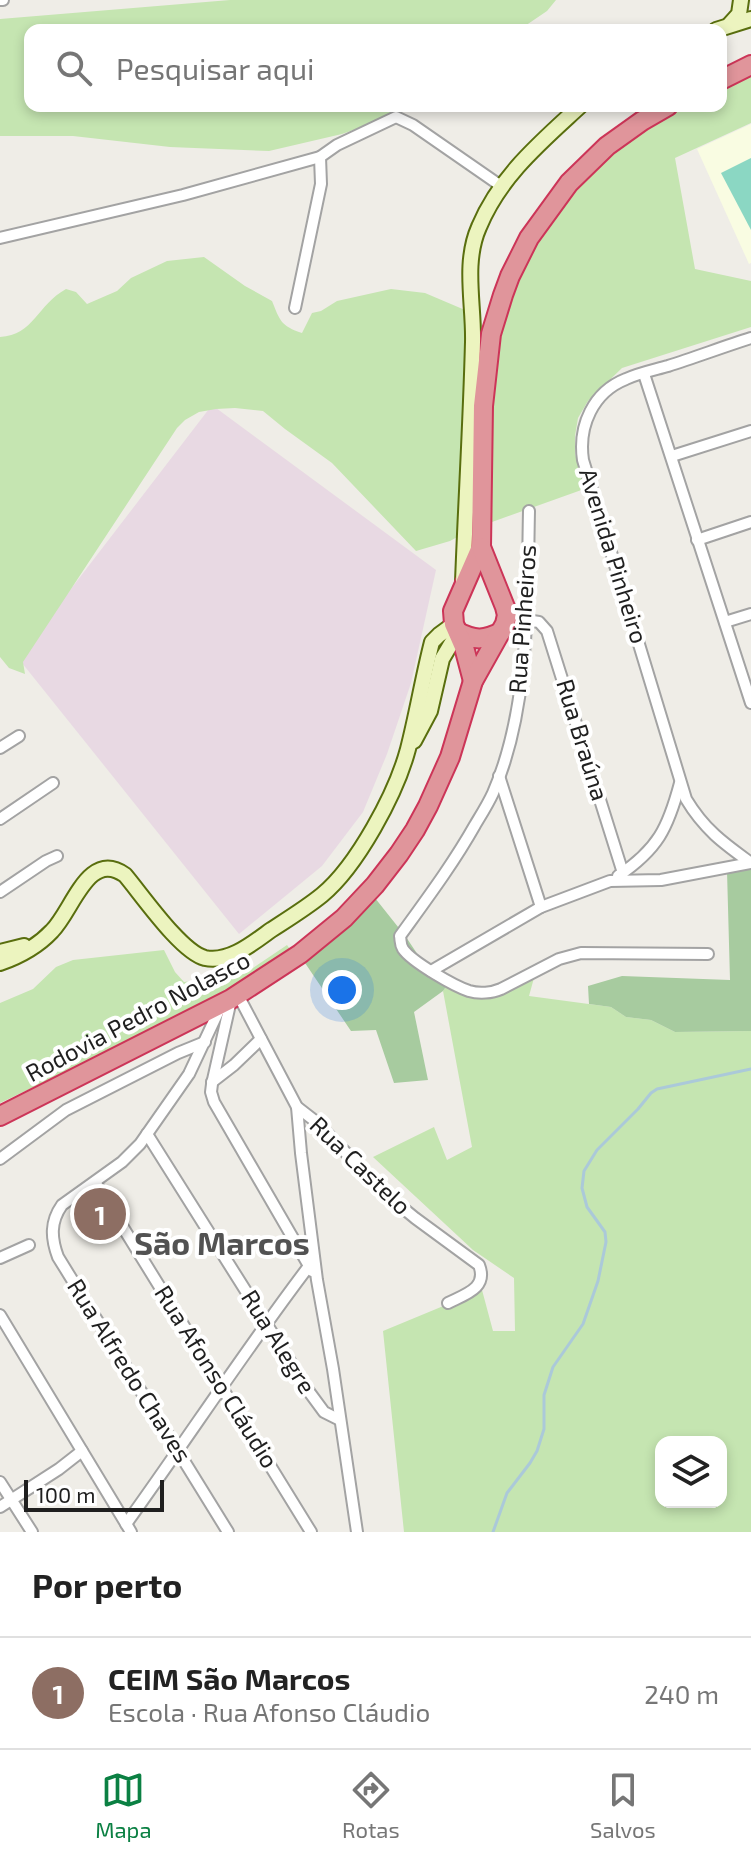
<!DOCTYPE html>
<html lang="pt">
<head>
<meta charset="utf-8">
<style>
  :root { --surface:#fff; --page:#f6f6f6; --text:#222; --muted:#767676; --line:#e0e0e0; --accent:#0b8043 }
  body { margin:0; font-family:"Exo 2",sans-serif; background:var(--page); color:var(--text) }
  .controls { position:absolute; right:24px; bottom:24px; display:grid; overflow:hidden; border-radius:16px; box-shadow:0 4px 12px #0003 }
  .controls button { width:72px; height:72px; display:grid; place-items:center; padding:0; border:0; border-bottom:2px solid var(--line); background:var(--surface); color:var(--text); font:40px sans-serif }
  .scale { position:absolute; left:24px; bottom:20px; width:140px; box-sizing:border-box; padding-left:8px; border:4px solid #1f1f1f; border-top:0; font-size:22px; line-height:28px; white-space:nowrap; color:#1f1f1f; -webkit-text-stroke:6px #fff; paint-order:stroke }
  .you { position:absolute; left:342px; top:990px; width:28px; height:28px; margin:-20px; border:6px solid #fff; border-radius:50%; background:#1a73e8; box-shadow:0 0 0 12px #1a73e833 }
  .badge { display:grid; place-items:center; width:52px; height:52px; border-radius:50%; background:var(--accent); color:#fff; font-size:26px; font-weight:700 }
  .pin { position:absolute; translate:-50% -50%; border:4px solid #fff; box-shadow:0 2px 8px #0006 }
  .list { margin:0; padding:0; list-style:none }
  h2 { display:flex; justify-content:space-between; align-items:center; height:104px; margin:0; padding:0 32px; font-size:34px }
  h2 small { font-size:26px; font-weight:400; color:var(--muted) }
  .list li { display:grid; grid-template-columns:52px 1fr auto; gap:24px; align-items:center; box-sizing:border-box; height:112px; padding:0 32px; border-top:2px solid var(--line) }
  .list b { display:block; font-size:30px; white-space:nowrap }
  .list p { margin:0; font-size:26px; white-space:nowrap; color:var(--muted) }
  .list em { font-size:26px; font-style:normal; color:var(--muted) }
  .icon { flex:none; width:44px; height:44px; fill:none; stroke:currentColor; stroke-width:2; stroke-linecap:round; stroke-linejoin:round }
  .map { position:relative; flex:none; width:751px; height:1532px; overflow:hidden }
  .search { position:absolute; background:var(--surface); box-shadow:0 4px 12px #0003; left:24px; right:24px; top:24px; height:88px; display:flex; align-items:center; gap:20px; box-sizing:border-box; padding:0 28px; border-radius:16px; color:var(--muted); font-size:30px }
  .sheet { height:216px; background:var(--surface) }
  nav { display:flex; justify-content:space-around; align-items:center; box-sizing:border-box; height:112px; border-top:2px solid var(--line); background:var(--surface); font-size:22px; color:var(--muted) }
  nav a { display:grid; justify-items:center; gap:4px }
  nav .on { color:var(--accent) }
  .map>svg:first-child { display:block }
</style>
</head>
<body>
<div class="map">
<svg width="751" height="1532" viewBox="0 0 751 1532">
  <rect width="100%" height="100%" fill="#efede7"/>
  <!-- industrial -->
  <polygon fill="#e8d9e3" points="212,405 436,570 411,683 387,754 363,812 322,866 239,934 18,658"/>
  <!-- education -->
  <polygon fill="#f9fce2" points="751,124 751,263 749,264 697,149"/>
  <!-- grass -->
  <g fill="#c5e5b1" fill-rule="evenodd">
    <polygon points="230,0 556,0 547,11 519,30 30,30 30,106 404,106 379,121 342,134 269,151 170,147 73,136 0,136 0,19"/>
    <polygon points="751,76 751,123 675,158 695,269 751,281 751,327 622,368 588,401 578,418 575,436 575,454 587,488 492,522 493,382 496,347 508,286 548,220 560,211 578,184 612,151 646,126 683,106 721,106 721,89"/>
    <path d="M204,257L245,286L272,301C280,321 281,326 302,333L312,313L321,311L337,301L391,289L425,293L472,313L471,317L480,332L474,374L461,535L450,541L416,551L332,463L285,429L263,411L235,408L216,409L199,412L185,420L177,428L23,662L25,674L9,668L0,657V337C34,335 37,305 66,289L76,292L87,304L117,291L131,278L167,261Z"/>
    <path d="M287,945L292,952C200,1011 99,1056 0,1103V1003L33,989L56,967L73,960L164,950L175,972L184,982L244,974Z"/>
    <path d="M537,967L529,996L611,1007L626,1017L651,1020L675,1032L751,1031V1532H404L383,1331L482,1290L493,1331H515L514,1278L473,1250L373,1157L434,1127L447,1160L472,1147L443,991L450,981L500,994ZM661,1442H721V1502H661Z"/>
  </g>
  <!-- forest -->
  <g fill="#a7cb9f">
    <polygon points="751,869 751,1031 675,1032 651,1020 626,1017 611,1007 589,1004 588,986 622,976 730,980 727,871"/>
    <polygon points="375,898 406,937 418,955 433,971 450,981 443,991 414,1012 428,1080 394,1083 376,1030 351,1031 303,960"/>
  </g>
  <!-- pitch -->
  <polygon fill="#8bd7c3" points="751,158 751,230 721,173"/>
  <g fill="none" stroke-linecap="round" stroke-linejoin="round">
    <!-- stream -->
    <polyline stroke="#abc9d9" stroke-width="3" points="493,1532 507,1493 530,1463 537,1451 544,1429 544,1395 553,1367 583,1324 598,1281 606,1242 605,1232 587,1207 582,1188 584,1171 597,1150 638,1109 651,1093 657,1089 751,1069"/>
    <defs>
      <g id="street">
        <polyline points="0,0 3,0"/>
        <polyline points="0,238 183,195 320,157 337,145 396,117 413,125 501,186"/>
        <polyline points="295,308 321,184 320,157"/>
        <path d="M751,338C723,347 696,357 668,366C654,370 639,373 626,379C593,392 578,426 583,460L686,799C704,829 723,843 751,863"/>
        <polyline points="644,374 751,703"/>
        <polyline points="672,456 751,431"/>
        <path d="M529,511C527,602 530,708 493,793C488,804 481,815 475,825C453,864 426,900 400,936C401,942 400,944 403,949C412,962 454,986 469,991C479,994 492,993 501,989L559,959L581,953L708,954"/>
        <polyline points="697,540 751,522"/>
        <polyline points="507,607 526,620 539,622 547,631 623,873"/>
        <polyline points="725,622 751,614"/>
        <polyline points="0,748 19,736"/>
        <polyline points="499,776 541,907"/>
        <polyline points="0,819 53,783"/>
        <path d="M618,876C658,849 668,828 680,783"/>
        <polyline points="0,892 46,861 57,856"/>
        <polyline points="431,971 541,907 610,881 661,880 751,863"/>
        <path d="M238,995L297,1107L315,1121L387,1195L415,1218L479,1265C488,1288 466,1294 448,1303"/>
        <polyline points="231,1000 212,1084 211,1092 214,1102 312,1271"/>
        <path d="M221,1006L189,1074L140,1144L122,1162L62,1205C50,1222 51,1238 58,1257L228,1532"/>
        <polyline points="212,1082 234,1065 261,1039"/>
        <polyline points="297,1107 301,1153 317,1280 333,1369 357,1532"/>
        <polyline points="147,1134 310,1393 324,1412 340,1420"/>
        <polyline points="0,1159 66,1110 178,1053 205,1042"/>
        <polyline points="95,1182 311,1532"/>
        <polyline points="0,1258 29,1245"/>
        <polyline points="0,1315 131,1532"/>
        <polyline points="0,1482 32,1532"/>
        <polyline points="0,1507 59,1469 82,1451"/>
        <path d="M126,1524C188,1438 245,1350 309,1266"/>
      </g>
      <g id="secondary">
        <polyline points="730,24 739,14 741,0"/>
        <polyline points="716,30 751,19"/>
        <path d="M463,582C466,502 471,422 473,342C474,304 463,263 479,227C500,176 541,142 580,106"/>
        <polyline points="414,741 430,711 442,659 458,632"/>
        <polyline points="0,952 24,946"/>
        <path d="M0,963C20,956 38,946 52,931C73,910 88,849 125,875C142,895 181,952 205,958C229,963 253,943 271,930C288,919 306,908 322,895C357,866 396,794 408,749C417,714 423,677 432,642L439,635L454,624"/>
      </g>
      <g id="highway">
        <polyline points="721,80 751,65"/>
        <path d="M458,632C475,641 485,640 501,632"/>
        <polyline points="473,681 464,647 454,624 453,611 481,547 483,406 491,334 503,295 510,276 529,238 569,183 607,146 642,121 668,106"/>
        <polyline points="0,1116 231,999 300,954 344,918 375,885 399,854 415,830 428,806 450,757 473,681 505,624 507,615 505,607 481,547"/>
      </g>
    </defs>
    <!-- street casing -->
    <use href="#street" stroke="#a3a3a3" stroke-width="14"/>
    <!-- secondary casing -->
    <use href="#secondary" stroke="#596e0e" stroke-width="18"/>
    <!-- highway casing -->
    <use href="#highway" stroke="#cc3558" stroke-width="22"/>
    <!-- street -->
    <use href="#street" stroke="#fff" stroke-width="10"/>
    <!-- secondary -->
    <use href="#secondary" stroke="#ecf4bf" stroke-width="14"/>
    <!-- highway -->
    <use href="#highway" stroke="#e0959b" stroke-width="18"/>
  </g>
  <g text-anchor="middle" stroke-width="8" stroke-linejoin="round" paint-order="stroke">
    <!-- street labels -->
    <g font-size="24" fill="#1f1f1f" stroke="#fff">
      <text transform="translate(613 556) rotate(73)" y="8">Avenida Pinheiro</text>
      <text transform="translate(523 619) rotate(-86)" y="8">Rua Pinheiros</text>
      <text transform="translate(582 740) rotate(73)" y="8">Rua Braúna</text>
      <text transform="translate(138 1017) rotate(-28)" y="8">Rodovia Pedro Nolasco</text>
      <text transform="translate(360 1166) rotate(44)" y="8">Rua Castelo</text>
      <text transform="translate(278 1342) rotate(58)" y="8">Rua Alegre</text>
      <text transform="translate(129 1371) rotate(58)" y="8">Rua Alfredo Chaves</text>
      <text transform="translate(216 1377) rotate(58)" y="8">Rua Afonso Cláudio</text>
    </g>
    <!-- district labels -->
    <g font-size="32" font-weight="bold" fill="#525252" stroke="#fff">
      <text x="222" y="1255">São Marcos</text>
    </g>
  </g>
</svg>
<div class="controls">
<button><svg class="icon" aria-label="layers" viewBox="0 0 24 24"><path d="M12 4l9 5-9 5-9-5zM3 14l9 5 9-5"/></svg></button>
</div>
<div class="scale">100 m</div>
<div class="you"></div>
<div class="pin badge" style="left:100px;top:1214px;background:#8d6e63">1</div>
<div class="search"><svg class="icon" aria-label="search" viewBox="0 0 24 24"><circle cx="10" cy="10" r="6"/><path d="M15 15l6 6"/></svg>Pesquisar aqui</div>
</div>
<section class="sheet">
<h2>Por perto<small></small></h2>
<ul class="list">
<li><span class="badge" style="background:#8d6e63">1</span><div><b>CEIM São Marcos</b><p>Escola · Rua Afonso Cláudio</p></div><em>240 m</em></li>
</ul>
</section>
<nav>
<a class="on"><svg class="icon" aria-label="map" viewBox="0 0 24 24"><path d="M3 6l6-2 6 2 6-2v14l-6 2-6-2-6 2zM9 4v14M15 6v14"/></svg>Mapa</a>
<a><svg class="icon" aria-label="directions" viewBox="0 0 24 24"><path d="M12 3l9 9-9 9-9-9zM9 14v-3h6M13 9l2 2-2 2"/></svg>Rotas</a>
<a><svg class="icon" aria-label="saved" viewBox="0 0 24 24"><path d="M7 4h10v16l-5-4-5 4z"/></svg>Salvos</a>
</nav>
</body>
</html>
